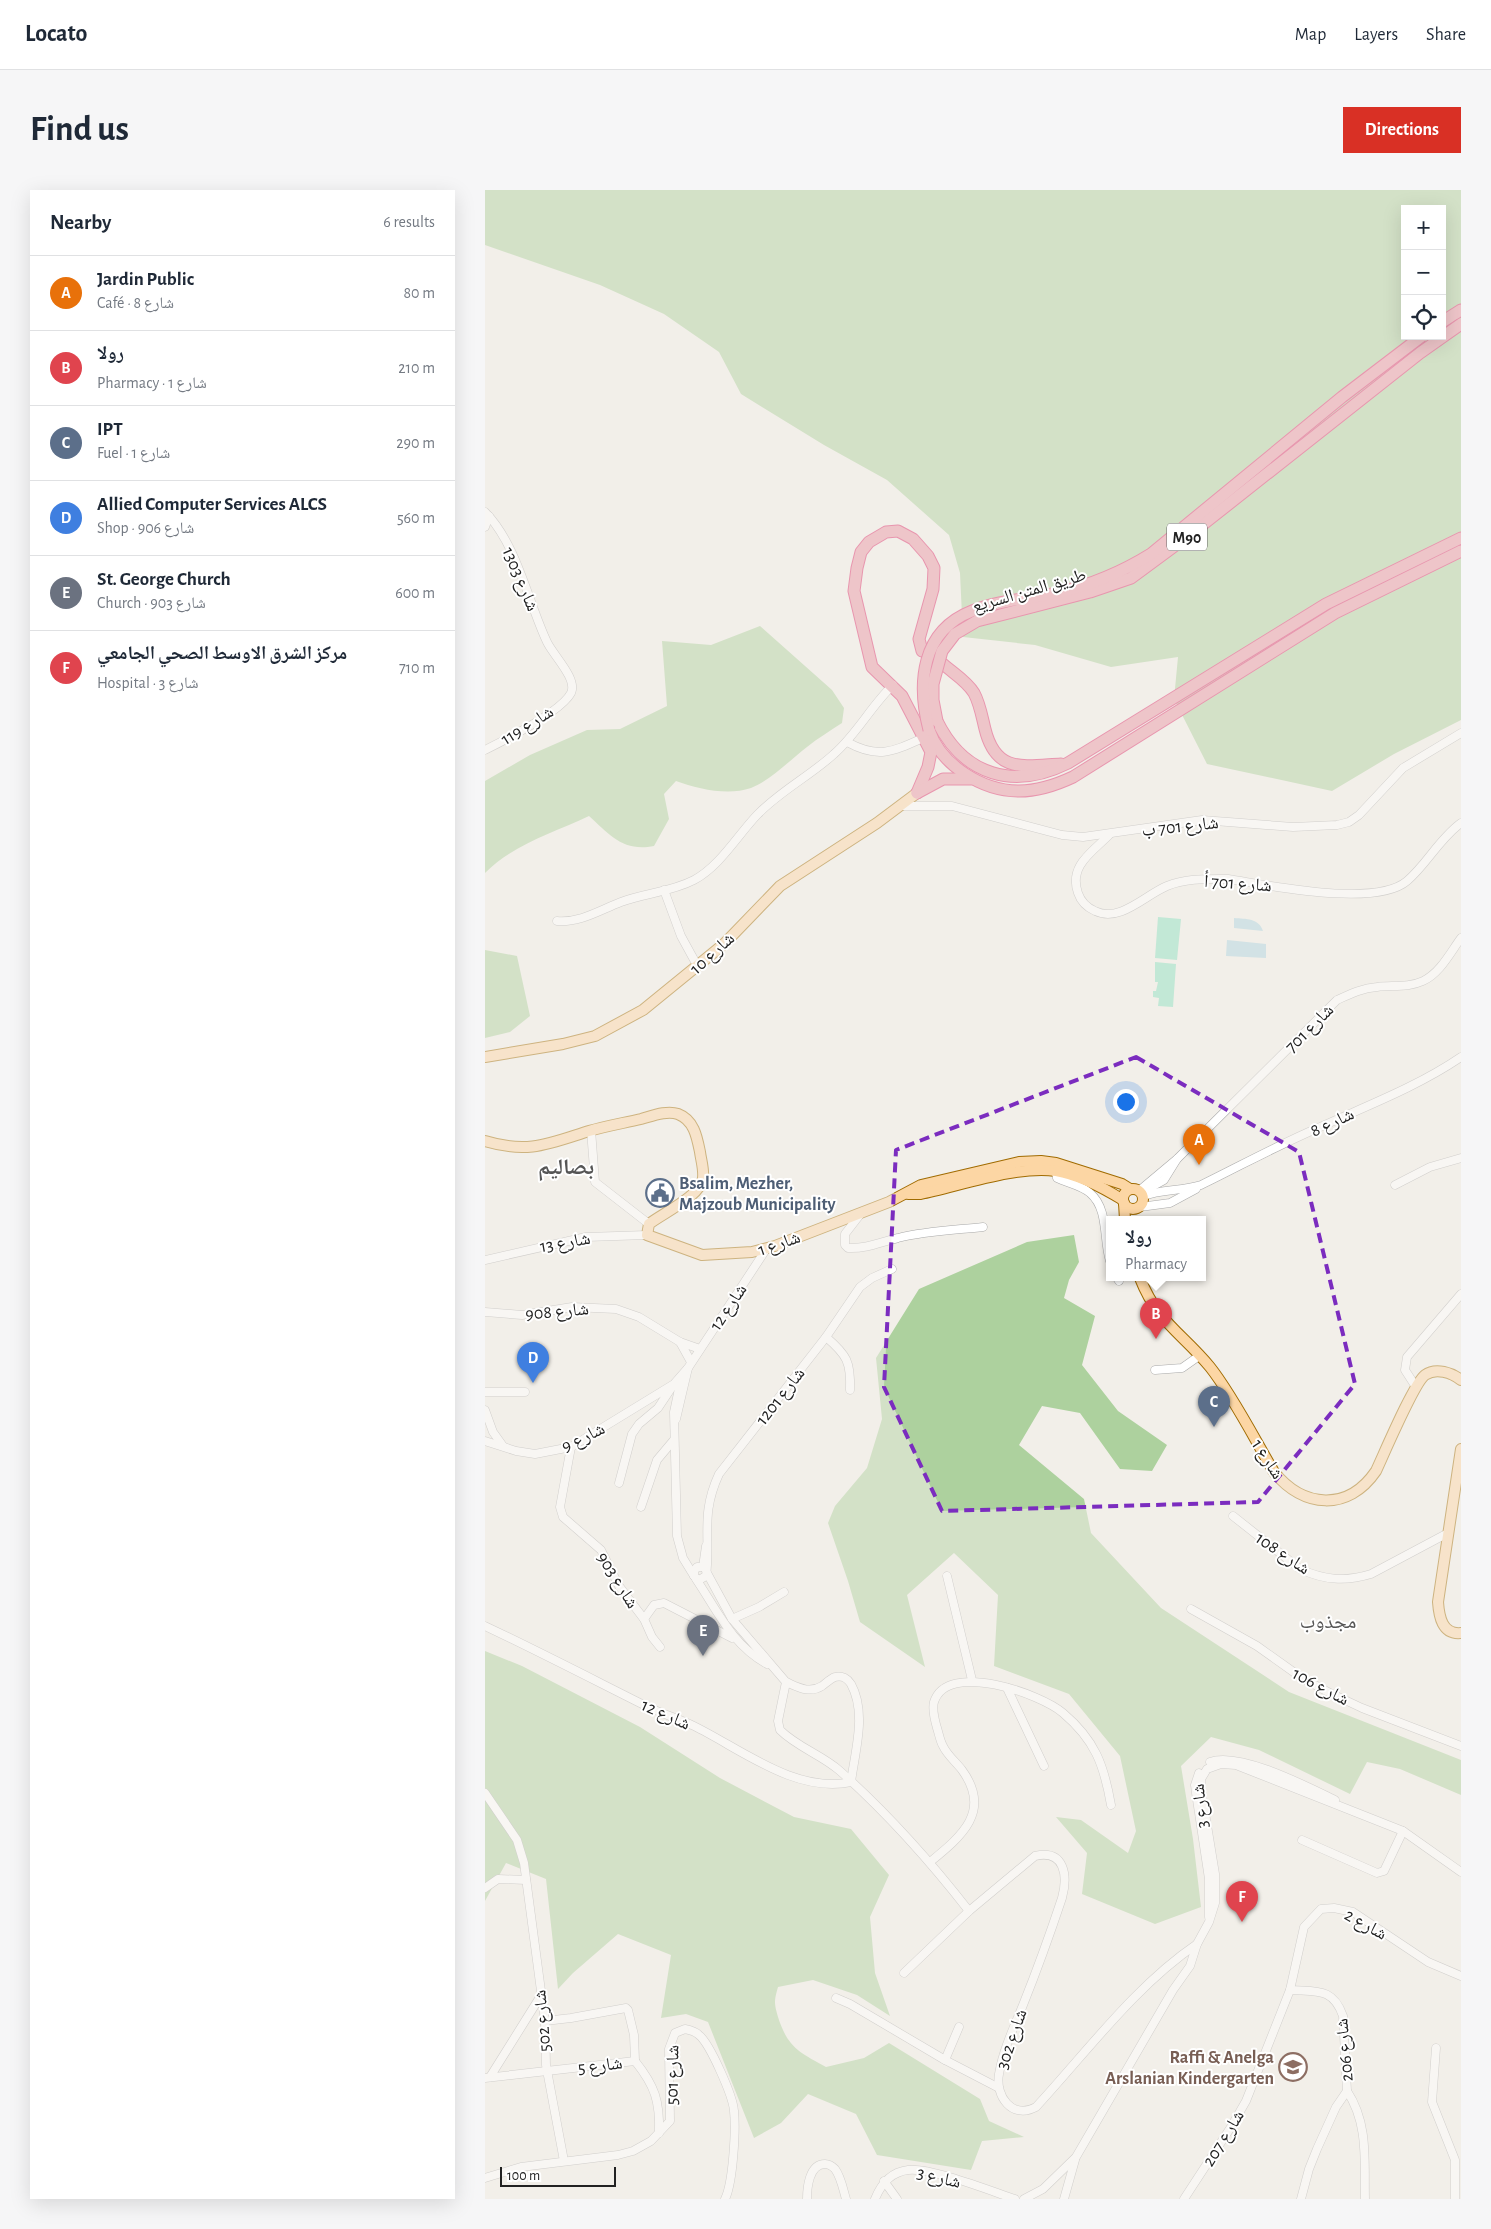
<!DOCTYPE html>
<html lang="en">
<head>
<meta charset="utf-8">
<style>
  :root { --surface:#fff; --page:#f6f6f7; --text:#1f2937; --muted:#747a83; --line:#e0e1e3; --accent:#d93025 }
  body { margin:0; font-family:"Alegreya Sans","Noto Naskh Arabic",sans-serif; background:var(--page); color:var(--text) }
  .controls { position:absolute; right:15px; top:15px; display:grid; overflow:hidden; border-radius:0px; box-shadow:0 5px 20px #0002 }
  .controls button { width:45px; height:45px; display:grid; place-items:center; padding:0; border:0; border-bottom:1px solid var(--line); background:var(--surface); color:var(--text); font:25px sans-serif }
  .scale { position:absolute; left:15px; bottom:12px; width:116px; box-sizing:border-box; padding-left:5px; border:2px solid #222; border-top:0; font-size:14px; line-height:18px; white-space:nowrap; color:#222; -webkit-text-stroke:4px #fff; paint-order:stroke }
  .you { position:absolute; left:640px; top:911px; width:18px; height:18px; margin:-12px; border:4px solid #fff; border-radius:50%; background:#1a73e8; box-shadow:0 0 0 8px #1a73e833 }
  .badge { display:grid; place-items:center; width:32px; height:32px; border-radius:50%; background:var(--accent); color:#fff; font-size:16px; font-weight:700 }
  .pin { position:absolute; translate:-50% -41px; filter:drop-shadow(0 1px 2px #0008) }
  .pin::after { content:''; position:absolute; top:26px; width:18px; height:15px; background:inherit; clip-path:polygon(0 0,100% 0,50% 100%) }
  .popup { position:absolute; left:621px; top:1026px; width:100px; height:65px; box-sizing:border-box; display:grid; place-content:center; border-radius:0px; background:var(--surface); filter:drop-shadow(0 1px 4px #0005); font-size:16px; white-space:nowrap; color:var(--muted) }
  .popup b { font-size:19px; color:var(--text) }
  .popup::after { content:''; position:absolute; left:50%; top:100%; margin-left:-10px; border:10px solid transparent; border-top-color:var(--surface) }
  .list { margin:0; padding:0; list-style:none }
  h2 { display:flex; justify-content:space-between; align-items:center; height:65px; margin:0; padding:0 20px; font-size:21px }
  h2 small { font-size:16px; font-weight:400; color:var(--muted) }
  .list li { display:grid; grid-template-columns:32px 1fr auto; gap:15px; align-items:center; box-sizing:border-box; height:75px; padding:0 20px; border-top:1px solid var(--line) }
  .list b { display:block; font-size:19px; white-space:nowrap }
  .list p { margin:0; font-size:16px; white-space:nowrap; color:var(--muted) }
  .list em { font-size:16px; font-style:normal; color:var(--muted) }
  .icon { flex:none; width:28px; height:28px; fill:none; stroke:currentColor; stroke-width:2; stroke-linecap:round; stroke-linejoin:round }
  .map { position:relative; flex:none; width:976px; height:2009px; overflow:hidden; border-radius:0px }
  header { display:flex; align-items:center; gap:30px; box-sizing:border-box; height:70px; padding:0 25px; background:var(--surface); border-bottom:1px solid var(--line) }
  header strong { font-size:24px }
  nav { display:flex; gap:28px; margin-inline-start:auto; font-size:18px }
  .intro { display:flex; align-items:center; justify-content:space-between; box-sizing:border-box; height:120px; padding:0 30px }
  h1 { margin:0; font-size:35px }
  .button { padding:12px 22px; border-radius:0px; background:var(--accent); color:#fff; font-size:18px; font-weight:700 }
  main { display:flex; gap:30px; padding:0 30px }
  aside { flex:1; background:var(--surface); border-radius:0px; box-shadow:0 5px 20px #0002 }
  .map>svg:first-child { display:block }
</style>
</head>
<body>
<header>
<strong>Locato</strong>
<nav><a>Map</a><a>Layers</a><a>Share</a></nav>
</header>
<div class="intro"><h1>Find us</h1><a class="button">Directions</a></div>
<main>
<aside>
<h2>Nearby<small>6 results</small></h2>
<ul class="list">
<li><span class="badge" style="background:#e8710a">A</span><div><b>Jardin Public</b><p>Café · شارع 8</p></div><em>80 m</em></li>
<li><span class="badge" style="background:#e0444e">B</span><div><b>رولا</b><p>Pharmacy · شارع 1</p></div><em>210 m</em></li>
<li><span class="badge" style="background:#5c6f8a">C</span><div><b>IPT</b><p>Fuel · شارع 1</p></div><em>290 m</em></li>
<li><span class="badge" style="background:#3f7fe0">D</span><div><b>Allied Computer Services ALCS</b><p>Shop · شارع 906</p></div><em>560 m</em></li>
<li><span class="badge" style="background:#6b7280">E</span><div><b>St. George Church</b><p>Church · شارع 903</p></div><em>600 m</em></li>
<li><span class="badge" style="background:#e0444e">F</span><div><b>مركز الشرق الاوسط الصحي الجامعي</b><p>Hospital · شارع 3</p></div><em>710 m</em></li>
</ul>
</aside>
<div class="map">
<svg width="976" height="2009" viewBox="0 0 976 2009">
  <rect width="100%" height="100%" fill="#f2efe9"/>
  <!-- forest -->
  <g fill="#add19e" fill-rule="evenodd">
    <path d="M0,0H976V530L909,564L847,601L722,574L689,509L693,467L626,477L550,455L478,447L475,383L464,345L402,290L339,255L256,204L234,162L179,124L115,95L0,55ZM920,19H957V146H920Z"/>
    <path d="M275,436L347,500L359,518L357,533C345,541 333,548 322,557C306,569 285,591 266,598C243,606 213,599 191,591L179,604L184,629L169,656C138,662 125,645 104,626C68,643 29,654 0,683V591L45,565L102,540L135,539L182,516L177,451L226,455Z"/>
    <polygon points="0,760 32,766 45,826 25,842 0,848"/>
    <polygon points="589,1045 594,1072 584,1090 579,1108 610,1126 597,1175 633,1221 682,1255 667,1281 635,1279 595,1223 557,1216 534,1255 599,1309 606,1343 676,1418 804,1502 976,1570 976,1605 915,1579 882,1572 865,1604 774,1560 726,1547 696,1576 708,1649 716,1717 670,1734 597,1704 602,1663 571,1627 596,1630 643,1663 651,1641 635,1566 584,1504 509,1476 513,1405 469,1363 422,1405 440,1477 375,1432 363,1391 343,1333 350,1316 382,1278 397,1229 391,1168 434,1099 542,1052"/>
    <path d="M0,1461L37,1476L155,1537L235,1588L309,1627L366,1639L404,1685L385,1727L390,1783L405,1826L372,1805L328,1790L293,1797C289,1811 289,1813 293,1827C303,1858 314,1862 341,1877L379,1868L404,1853L495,1909L504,1931L539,1947L497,1951L486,1980L392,1965L371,1924L323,1904L296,1933L269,1948L223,1832L201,1824L176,1828L186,1765L133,1744L88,1783L73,1799L61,1689L21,1673L0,1711Z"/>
  </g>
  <!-- pitch -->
  <g fill="#88e0be">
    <polygon points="673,727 696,729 692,770 670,768"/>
    <polygon points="670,772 691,774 688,817 673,816 674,808 668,807 668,801 671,801 673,792 670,792"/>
  </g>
  <!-- water -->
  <g fill="#aad3df">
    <path d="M749,728C761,729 774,728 778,741L749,738Z"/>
    <polygon points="742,750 781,754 781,768 741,766"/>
  </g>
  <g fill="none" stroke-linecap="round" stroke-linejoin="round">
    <defs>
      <g id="minor">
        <path d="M0,322C32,354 43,412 62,452C68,465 93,489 86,503C76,522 20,550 0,560"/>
        <polyline points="0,337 4,326"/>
        <path d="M362,552C393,569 407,562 438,548"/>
        <polyline points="416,616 467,616 577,645 598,647 717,630 808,637 852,635 864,632 874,625 918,578 976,543"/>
        <path d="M625,644C609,661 583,675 593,703C596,712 601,717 610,721C635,733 660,705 682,696C701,688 723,689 743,689C783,695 890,718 922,691C942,674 954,649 976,633"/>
        <polyline points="179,700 196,746 213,777"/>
        <path d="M72,731C95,733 115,720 136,712C160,703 186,702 209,690C235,676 252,646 272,625C295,601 325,586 349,564C372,544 386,516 408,495"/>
        <polyline points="106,940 110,992 164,1034"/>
        <path d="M570,978L572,988C582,993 596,995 605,1003C624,1019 618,1050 625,1071"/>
        <polyline points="910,995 945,977 976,968"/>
        <path d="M655,1000L692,969L852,810C865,804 877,798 892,797C907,795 923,798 938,791C955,783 965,763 976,748"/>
        <polyline points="661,1000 679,990 692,969"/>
        <path d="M658,1006C677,999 697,1001 716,995C755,976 793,955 833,938C881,916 932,897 976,867"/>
        <polyline points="655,1017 685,1013 711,999"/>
        <path d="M377,1022L360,1044V1055L363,1058C381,1059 396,1052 413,1048C440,1041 470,1040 498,1037"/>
        <polyline points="0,1070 101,1047 162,1045"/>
        <polyline points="632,1088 634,1091"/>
        <polyline points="0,1122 37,1125 87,1117 131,1119 154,1127 195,1152 215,1159"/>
        <path d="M341,1147C362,1165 366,1172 365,1200"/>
        <polyline points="195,1152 206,1172"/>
        <polyline points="670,1180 697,1178 714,1166"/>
        <polyline points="196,1189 189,1222 192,1346 198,1368 209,1386"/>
        <polyline points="931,1197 920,1180 922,1167 976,1104"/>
        <polyline points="0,1202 40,1202"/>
        <polyline points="0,1220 8,1242 18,1256"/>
        <polyline points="191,1229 203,1178 282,1058"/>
        <polyline points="0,1251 31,1261 50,1264 86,1257 189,1194 203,1178"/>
        <polyline points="86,1257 75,1317 78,1327 116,1360 134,1396 159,1429 167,1447 175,1457"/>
        <polyline points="134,1293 147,1244 154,1234 173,1218 187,1197"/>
        <polyline points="156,1317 172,1270 188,1251"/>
        <path d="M748,1326L815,1379C839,1390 860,1392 886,1384L963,1343"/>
        <polyline points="218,1377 221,1356"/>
        <path d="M221,1380L218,1377H212L209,1381V1386L214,1390L221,1386C226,1347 215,1325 234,1284L341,1147L375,1097L387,1088L407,1079"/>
        <path d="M222,1383L247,1429L301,1492L293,1531L295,1540C312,1557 337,1565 355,1581C402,1623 445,1671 484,1721"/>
        <polyline points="462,1386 487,1490"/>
        <path d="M211,1389C232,1420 247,1455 282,1474"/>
        <polyline points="706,1419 772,1456 817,1488 845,1503 877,1518 976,1556"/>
        <polyline points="159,1429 169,1415 179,1413 247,1448"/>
        <polyline points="247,1429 274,1417 299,1402"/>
        <path d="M0,1436C55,1462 109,1490 163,1517C178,1524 194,1529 209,1536C256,1559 311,1604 366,1592"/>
        <path d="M301,1492C313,1497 324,1504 337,1496C341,1493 345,1489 350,1487C357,1485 363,1489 366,1494C382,1523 370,1561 366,1592"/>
        <polyline points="522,1498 559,1576"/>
        <path d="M725,1572C754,1561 823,1597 850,1610"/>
        <polyline points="714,1583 710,1595 711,1603 724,1689 724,1727"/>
        <polyline points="0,1603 32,1650 39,1673 60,1831 61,1875 79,1971"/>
        <polyline points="817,1650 892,1683 899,1681 918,1641"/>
        <path d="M445,1672C477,1646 507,1621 477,1580C471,1572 462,1565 458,1556C455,1551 454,1544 452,1538C450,1531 447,1519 449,1512C462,1470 556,1504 578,1523C610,1550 619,1575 626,1615"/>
        <polyline points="0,1698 13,1689 41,1690"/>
        <path d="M419,1783L484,1721L550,1666C580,1659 583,1686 577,1708C565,1744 552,1780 538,1815C529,1837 518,1860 514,1884C510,1906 527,1930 551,1917C601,1863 650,1796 712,1754"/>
        <path d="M805,1800C831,1802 848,1797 858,1826L862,1901L851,1917L832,1959L824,1979L816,2009"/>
        <polyline points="351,1808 365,1814 460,1870 514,1898"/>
        <polyline points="60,1831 86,1828 141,1818 143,1820 149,1845 150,1871"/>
        <polyline points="951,1858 947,1912 970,1970 970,2009"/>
        <polyline points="460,1870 474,1837"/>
        <path d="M150,1871C170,1896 175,1911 174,1943"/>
        <polyline points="5,1887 55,1807"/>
        <polyline points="0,1888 150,1871"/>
        <path d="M862,1901C884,1934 879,1972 880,2009"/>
        <path d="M0,1988L36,1977L133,1965L148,1961L166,1951L185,1931L184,1859L190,1843L200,1839C205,1840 210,1841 214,1845C225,1854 248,1906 249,1921C251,1940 248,1993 240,2009"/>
        <polyline points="399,1991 412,2009"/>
        <path d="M322,2009C322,1998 324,1974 340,1974C344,1974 347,1976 350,1979C356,1987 358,1999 361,2009"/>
        <path d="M390,2009C396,1994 406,1982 423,1980C445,1977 506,2001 530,2009"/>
        <polyline points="539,2009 558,1999 591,1967 688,1800 705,1776 712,1754 724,1732 730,1713 730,1684 716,1599 716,1589 722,1579 736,1574 751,1575 918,1641 976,1682"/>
        <polyline points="579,2009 590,1970"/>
        <polyline points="699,2009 746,1937 761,1911 805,1800 819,1737 836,1719 849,1718 868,1722 943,1772 976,1786"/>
      </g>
      <g id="major">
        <polyline points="0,867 78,854 110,846 158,820 239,754 295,696 392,633 432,603"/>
        <path d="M0,951C43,964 63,954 104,941C121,936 139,933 156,929C167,926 182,920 193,924C209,930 212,947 215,962C216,970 219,979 218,988C216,1006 178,1023 164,1034L162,1045L217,1065L267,1062L290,1056L404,1012L436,995L534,972L556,971L571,973L637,994L645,999"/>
        <circle cx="648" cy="1009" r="10"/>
        <path d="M423,1004H435C474,996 533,975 571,981C595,985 617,997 638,1010"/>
        <polyline points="639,1013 640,1030"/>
        <path d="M655,1088C672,1132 697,1143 725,1177C748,1206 770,1250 789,1282C818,1318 863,1322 891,1281C899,1264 929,1193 940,1185C951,1177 967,1183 976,1190"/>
        <path d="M976,1259L953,1412C954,1426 957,1445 976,1443"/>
      </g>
      <g id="highway">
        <polyline points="957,132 976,120"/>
        <path d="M458,474C468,483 482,491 489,503C495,514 497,527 500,539C511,584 539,576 576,574"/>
        <path d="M452,531C479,586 529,600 583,573L841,414L976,348"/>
        <path d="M444,540C456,575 497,601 534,601C554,601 571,595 588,587L850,423L976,361"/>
        <polyline points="432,603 443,577 446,562 417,506 387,477 369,401 372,378 376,362 384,352 401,342 413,341 428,349 443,366 449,378 448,399 434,449 437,461"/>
        <polyline points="432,603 458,589 486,589"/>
      </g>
    </defs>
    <!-- minor casing -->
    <use href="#minor" stroke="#a9a9a9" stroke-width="9"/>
    <!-- major casing -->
    <use href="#major" stroke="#a06b00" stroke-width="12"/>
    <!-- highway casing -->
    <use href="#highway" stroke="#dc2a67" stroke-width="13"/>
    <!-- minor -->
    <use href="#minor" stroke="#fff" stroke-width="8"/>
    <!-- major -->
    <use href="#major" stroke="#fcd6a4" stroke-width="10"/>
    <!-- highway -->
    <use href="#highway" stroke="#e892a2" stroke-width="11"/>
    <defs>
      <g id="highway-bridge">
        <polyline points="452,531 448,510 448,494 457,461 470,444 492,431 605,402 646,388 707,343 935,163 976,134"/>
        <path d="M444,540C432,493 436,441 487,421C514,410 544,409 572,403C606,395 637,382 666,364L857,207L937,146"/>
      </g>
    </defs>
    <!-- highway-bridge casing -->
    <use href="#highway-bridge" stroke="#dc2a67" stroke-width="13" stroke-linecap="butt"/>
    <!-- highway-bridge -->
    <use href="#highway-bridge" stroke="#e892a2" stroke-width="11"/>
  </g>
  <!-- marked area -->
  <path d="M0 0H976V2009H0ZM651,867L814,962L870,1194L773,1312L457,1321L399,1197L411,960Z" fill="#f2efe9" fill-opacity=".55" fill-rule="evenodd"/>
  <path fill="none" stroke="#7b2cbf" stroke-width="4" stroke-dasharray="10 6" stroke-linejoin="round" d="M651,867L814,962L870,1194L773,1312L457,1321L399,1197L411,960Z"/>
  <!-- icons -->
  <defs>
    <symbol id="civic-ring" viewBox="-11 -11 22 22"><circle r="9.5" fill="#fff" stroke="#5c6f8a" stroke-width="1.5"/><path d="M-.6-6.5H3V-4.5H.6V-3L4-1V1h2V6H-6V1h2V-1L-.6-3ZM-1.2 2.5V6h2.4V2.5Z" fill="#5c6f8a"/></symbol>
    <symbol id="school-ring" viewBox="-11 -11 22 22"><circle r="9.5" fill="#fff" stroke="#8d6e63" stroke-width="1.5"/><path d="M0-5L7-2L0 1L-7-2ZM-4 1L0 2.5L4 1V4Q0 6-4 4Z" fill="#8d6e63"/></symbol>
  </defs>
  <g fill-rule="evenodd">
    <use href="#civic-ring" x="159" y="987" width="32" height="32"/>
    <use href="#school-ring" x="792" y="1861" width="32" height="32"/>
  </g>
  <g text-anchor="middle" stroke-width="4" stroke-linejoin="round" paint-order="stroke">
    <!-- shield labels -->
    <rect fill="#fff" stroke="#646464" stroke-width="1" x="682" y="333.5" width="40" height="27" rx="4"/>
    <g font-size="16" font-weight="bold" fill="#222">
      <text x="702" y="353">M90</text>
    </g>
    <!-- street labels -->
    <g font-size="18" fill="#222" stroke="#fff">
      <text transform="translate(36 389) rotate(67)" y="6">شارع 1303</text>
      <text transform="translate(544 400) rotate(-16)" y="6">طريق المتن السريع</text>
      <text transform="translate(42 535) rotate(-32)" y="6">شارع 119</text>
      <text transform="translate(695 636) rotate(-6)" y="6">شارع 701 ب</text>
      <text transform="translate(753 693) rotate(4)" y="6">شارع 701 أ</text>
      <text transform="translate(227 763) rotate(-42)" y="6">شارع 10</text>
      <text transform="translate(824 838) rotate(-45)" y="6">شارع 701</text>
      <text transform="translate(847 932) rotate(-25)" y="6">شارع 8</text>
      <text transform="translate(80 1052) rotate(-10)" y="6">شارع 13</text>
      <text transform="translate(294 1053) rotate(-19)" y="6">شارع 1</text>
      <text transform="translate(243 1117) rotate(-56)" y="6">شارع 12</text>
      <text transform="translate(72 1121) rotate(-5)" y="6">شارع 908</text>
      <text transform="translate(295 1206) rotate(-52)" y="6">شارع 1201</text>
      <text transform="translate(98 1247) rotate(-26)" y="6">شارع 9</text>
      <text transform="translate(783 1269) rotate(57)" y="6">شارع 1</text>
      <text transform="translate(798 1363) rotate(34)" y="6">شارع 108</text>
      <text transform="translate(133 1390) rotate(58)" y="6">شارع 903</text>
      <text transform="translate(836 1496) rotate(28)" y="6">شارع 106</text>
      <text transform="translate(181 1524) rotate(24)" y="6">شارع 12</text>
      <text transform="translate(715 1616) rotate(-96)" y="6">شارع 3</text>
      <text transform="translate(881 1734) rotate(29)" y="6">شارع 2</text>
      <text transform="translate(57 1831) rotate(-95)" y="6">شارع 502</text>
      <text transform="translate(526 1849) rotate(-71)" y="6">شارع 302</text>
      <text transform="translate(859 1860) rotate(-95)" y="6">شارع 206</text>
      <text transform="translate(115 1875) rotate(-7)" y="6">شارع 5</text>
      <text transform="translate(187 1885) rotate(-89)" y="6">شارع 501</text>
      <text transform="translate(738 1948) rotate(-58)" y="6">شارع 207</text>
      <text transform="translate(454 1987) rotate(14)" y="6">شارع 3</text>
    </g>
    <!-- service labels -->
    <g font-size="18" font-weight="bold" fill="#4e5e75" stroke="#fff" text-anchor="start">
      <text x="194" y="999">Bsalim, Mezher,<tspan x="194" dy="21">Majzoub Municipality</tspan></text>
    </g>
    <!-- education labels -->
    <g font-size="18" font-weight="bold" fill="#785e54" stroke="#fff" text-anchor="end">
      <text x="789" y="1873">Raffi &amp; Anelga<tspan x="789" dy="21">Arslanian Kindergarten</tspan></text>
    </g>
    <!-- quarter labels -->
    <g font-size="20" fill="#555" stroke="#fff">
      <text x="843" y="1438">مجذوب</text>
    </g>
    <!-- district labels -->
    <g font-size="22" font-weight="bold" fill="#555" stroke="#fff">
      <text x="81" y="984">بصاليم</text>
    </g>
  </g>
</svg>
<div class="controls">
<button>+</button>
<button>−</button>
<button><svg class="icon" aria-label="locate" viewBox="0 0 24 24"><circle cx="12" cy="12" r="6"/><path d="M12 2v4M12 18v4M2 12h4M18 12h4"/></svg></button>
</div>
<div class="scale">100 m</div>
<div class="you"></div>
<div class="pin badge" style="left:714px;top:975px;background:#e8710a">A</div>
<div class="pin badge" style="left:671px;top:1149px;background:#e0444e">B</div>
<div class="popup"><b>رولا</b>Pharmacy</div>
<div class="pin badge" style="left:729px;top:1237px;background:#5c6f8a">C</div>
<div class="pin badge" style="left:48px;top:1193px;background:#3f7fe0">D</div>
<div class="pin badge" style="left:218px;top:1466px;background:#6b7280">E</div>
<div class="pin badge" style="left:757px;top:1732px;background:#e0444e">F</div>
</div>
</main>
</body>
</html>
